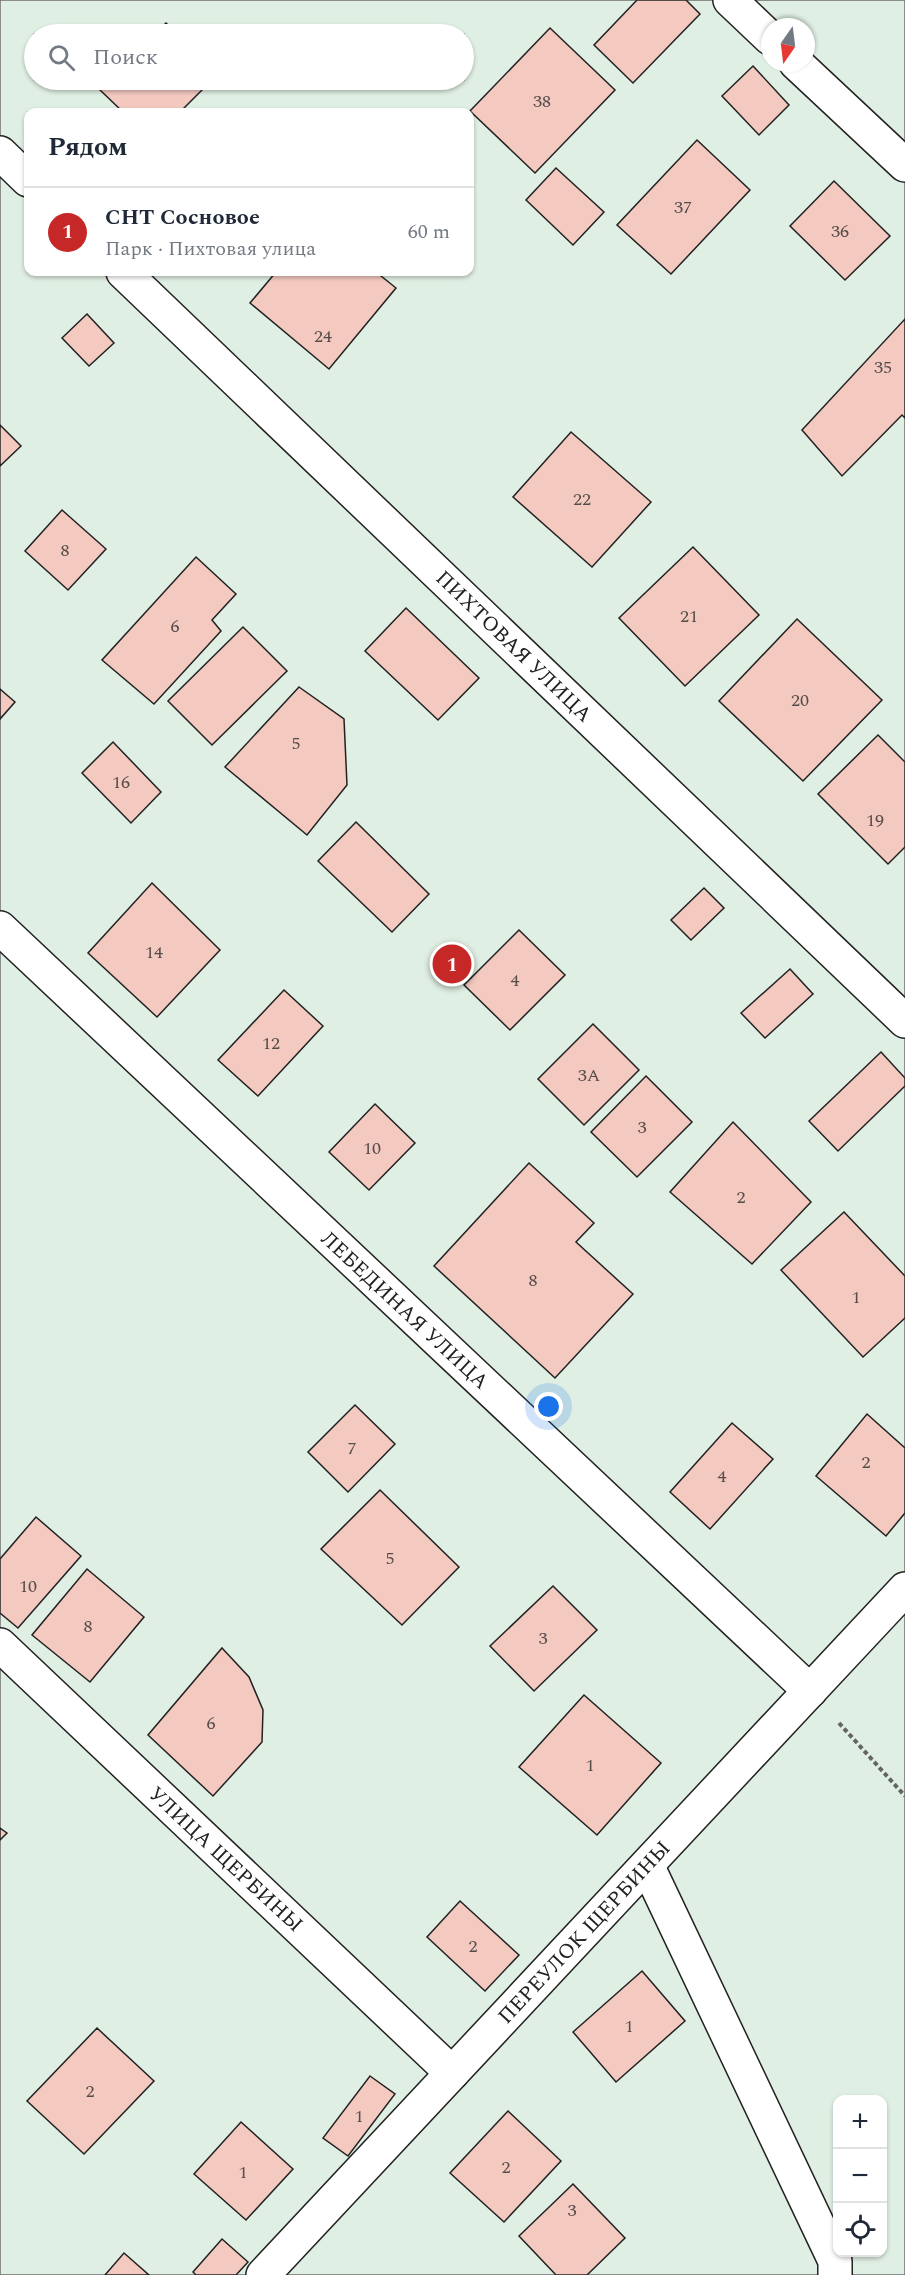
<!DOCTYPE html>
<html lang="ru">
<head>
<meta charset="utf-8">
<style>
  :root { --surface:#fff; --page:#f6f6f7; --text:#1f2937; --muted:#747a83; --line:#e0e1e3; --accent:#c62828 }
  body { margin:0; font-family:Spectral,serif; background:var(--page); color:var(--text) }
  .controls { position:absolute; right:18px; bottom:18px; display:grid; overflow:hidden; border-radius:12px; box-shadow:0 2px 4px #0004 }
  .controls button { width:54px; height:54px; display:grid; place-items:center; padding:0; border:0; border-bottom:2px solid var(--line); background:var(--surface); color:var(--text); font:30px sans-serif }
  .compass { position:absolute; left:761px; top:18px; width:54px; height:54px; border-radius:50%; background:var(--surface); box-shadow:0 2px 4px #0004; rotate:194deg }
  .you { position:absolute; left:549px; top:1407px; width:21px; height:21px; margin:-15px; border:4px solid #fff; border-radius:50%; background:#1a73e8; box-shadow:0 0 0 9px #1a73e833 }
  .badge { display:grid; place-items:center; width:39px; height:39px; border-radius:50%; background:var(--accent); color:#fff; font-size:20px; font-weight:700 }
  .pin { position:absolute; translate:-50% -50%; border:3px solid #fff; box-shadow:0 2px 6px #0006 }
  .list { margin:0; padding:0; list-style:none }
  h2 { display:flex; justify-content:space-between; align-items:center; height:78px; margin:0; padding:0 24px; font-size:26px }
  h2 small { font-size:20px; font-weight:400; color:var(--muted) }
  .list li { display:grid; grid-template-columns:39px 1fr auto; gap:18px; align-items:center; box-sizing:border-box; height:90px; padding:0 24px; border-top:2px solid var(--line) }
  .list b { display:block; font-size:22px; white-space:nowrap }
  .list p { margin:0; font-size:20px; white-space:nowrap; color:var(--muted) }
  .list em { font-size:20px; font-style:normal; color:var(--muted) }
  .icon { flex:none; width:33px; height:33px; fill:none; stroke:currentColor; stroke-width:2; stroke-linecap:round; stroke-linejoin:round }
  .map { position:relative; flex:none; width:905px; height:2275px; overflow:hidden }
  .search { position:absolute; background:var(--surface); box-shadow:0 2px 4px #0004; left:24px; top:24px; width:450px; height:66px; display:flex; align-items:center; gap:15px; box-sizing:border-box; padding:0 21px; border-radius:33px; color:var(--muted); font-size:22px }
  .panel { position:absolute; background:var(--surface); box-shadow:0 2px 4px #0004; left:24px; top:108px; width:450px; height:168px; border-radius:12px }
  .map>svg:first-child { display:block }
</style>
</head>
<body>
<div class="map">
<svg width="905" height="2275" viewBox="0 0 905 2275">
  <rect width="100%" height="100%" fill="#fff"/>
  <!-- green -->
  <path fill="#e0efe3" stroke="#6f6f6f" stroke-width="1.5" fill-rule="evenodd" d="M0,0H905V2275H0ZM770,27H806V63H770ZM34,34H464V80H34ZM28,112H470V272H28ZM838,2100H882V2252H838Z"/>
  <!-- building -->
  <g fill="#f3c9c0" stroke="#222" stroke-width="1.5">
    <polygon points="637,0 686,0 700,14 633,83 594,45"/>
    <polygon points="166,23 177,34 154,34"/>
    <polygon points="550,28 615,90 535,173 470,111"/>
    <polygon points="753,66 789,105 759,135 722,96"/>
    <polygon points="110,80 212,80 180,112 123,112 100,90"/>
    <polygon points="697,140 750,190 671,274 617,225"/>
    <polygon points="556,168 604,212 573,245 526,200"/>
    <polygon points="834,181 890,236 845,280 790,226"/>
    <polygon points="276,272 376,272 396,288 329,369 250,303"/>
    <polygon points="87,314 114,343 89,366 62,338"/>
    <polygon points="905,319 905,418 902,415 842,476 802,430"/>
    <polygon points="0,425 21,446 0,466"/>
    <polygon points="571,432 651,502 592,567 513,497"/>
    <polygon points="62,510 106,549 68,590 25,551"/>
    <polygon points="693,547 759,615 685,686 619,618"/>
    <polygon points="196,557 236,594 212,620 221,631 154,704 102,660"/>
    <polygon points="406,608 479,678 438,720 365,651"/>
    <polygon points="797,619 882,700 803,781 719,701"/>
    <polygon points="243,627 287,671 212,745 168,701"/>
    <polygon points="299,687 344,719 347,785 307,835 225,767"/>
    <polygon points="0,689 15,702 0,719"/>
    <polygon points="878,735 905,762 905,847 888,864 818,794"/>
    <polygon points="113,742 161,792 131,823 82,773"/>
    <polygon points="356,822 429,894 392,932 318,861"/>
    <polygon points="152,883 220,950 157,1017 88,953"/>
    <polygon points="704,888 724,908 691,940 671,920"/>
    <polygon points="519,930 565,975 510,1030 464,985"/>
    <polygon points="790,969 813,994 765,1038 741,1013"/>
    <polygon points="284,990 323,1026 258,1096 218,1060"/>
    <polygon points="593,1024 639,1070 584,1125 538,1079"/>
    <polygon points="881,1052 905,1078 905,1086 838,1151 809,1121"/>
    <polygon points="646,1076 692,1122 637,1177 591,1132"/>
    <polygon points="375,1104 415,1143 369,1190 329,1152"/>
    <polygon points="733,1122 811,1202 752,1264 670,1192"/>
    <polygon points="529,1163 594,1223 576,1242 633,1294 555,1378 434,1266"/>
    <polygon points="844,1212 905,1276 905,1318 863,1357 781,1270"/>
    <polygon points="355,1405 395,1444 348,1492 308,1452"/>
    <polygon points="867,1414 905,1448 905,1513 886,1536 816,1476"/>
    <polygon points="732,1423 773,1459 710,1529 670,1492"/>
    <polygon points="380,1490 459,1567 402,1625 321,1549"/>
    <polygon points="36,1517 81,1556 18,1628 0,1613 0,1559"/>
    <polygon points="87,1569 144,1617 90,1682 32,1635"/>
    <polygon points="553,1586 597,1630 534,1691 490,1646"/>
    <polygon points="222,1648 249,1677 263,1710 262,1742 213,1796 148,1735"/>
    <polygon points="584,1695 661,1763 597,1835 519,1767"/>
    <polygon points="0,1828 7,1833 0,1840"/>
    <polygon points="460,1901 519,1955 485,1991 427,1937"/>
    <polygon points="642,1971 685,2021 616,2082 573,2032"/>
    <polygon points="97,2028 154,2081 84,2154 27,2101"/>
    <polygon points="370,2076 395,2094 348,2156 323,2138"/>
    <polygon points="508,2111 561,2161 504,2222 450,2173"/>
    <polygon points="241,2122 293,2169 246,2220 194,2174"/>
    <polygon points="573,2184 625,2238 587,2275 556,2275 519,2236"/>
    <polygon points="222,2239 248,2262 236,2275 196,2275 193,2272"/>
    <polygon points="124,2253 149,2275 105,2275"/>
  </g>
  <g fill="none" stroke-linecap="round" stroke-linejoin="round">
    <defs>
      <g id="minor">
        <polyline points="730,0 770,38"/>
        <polyline points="796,63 905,165"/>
        <polyline points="0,153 28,180"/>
        <polyline points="123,272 905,1021"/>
        <polyline points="0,928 810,1691"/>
        <polyline points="0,1645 452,2073"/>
        <polyline points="647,1865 835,2261 835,2275"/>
        <polyline points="263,2275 905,1589"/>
      </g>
    </defs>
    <!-- minor casing -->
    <use href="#minor" stroke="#222" stroke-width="36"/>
    <!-- path -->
    <polyline stroke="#646464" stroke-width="4" stroke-dasharray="4.5 3" stroke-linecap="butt" points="839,1723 905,1796"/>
    <!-- minor -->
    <use href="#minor" stroke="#fff" stroke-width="33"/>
  </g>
  <g text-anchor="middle" stroke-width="4.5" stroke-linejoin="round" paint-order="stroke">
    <!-- number labels -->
    <g font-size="18" fill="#564c4a">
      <text x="542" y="107">38</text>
      <text x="683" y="213">37</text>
      <text x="840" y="237">36</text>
      <text x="323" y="342">24</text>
      <text x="883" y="373">35</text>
      <text x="582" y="505">22</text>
      <text x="65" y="556">8</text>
      <text x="689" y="622">21</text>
      <text x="175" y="632">6</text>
      <text x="800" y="706">20</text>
      <text x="296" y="749">5</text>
      <text x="121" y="788">16</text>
      <text x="875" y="826">19</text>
      <text x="154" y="958">14</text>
      <text x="515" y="986">4</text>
      <text x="271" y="1049">12</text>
      <text x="589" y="1081">3А</text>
      <text x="642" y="1133">3</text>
      <text x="372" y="1154">10</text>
      <text x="741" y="1203">2</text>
      <text x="533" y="1286">8</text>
      <text x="856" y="1303">1</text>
      <text x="352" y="1454">7</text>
      <text x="866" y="1468">2</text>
      <text x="722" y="1482">4</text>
      <text x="390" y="1564">5</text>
      <text x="28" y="1592">10</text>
      <text x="88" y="1632">8</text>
      <text x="543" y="1644">3</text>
      <text x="211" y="1729">6</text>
      <text x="590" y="1771">1</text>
      <text x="473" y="1952">2</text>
      <text x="629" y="2032">1</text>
      <text x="90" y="2097">2</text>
      <text x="359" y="2122">1</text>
      <text x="506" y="2173">2</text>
      <text x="243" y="2178">1</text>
      <text x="572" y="2216">3</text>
    </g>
    <!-- street labels -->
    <g font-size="21" fill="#222" stroke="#fff">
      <text transform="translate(514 646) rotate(44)" y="7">ПИХТОВАЯ УЛИЦА</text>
      <text transform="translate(405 1310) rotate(43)" y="7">ЛЕБЕДИНАЯ УЛИЦА</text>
      <text transform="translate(226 1859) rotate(43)" y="7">УЛИЦА ЩЕРБИНЫ</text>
      <text transform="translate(584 1932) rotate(-47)" y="7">ПЕРЕУЛОК ЩЕРБИНЫ</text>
    </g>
  </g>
</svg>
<div class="controls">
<button>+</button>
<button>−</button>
<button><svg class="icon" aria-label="locate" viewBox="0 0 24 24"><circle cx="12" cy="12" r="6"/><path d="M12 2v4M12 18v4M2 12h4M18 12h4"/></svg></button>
</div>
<svg class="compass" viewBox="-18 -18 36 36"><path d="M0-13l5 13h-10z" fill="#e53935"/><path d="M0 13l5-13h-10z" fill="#747a83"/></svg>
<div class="you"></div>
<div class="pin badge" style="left:452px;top:964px">1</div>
<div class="search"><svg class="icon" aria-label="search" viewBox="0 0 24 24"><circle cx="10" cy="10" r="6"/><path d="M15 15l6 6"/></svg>Поиск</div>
<section class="panel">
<h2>Рядом<small></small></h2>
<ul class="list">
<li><span class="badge">1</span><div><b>СНТ Сосновое</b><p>Парк · Пихтовая улица</p></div><em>60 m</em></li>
</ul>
</section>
</div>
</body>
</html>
